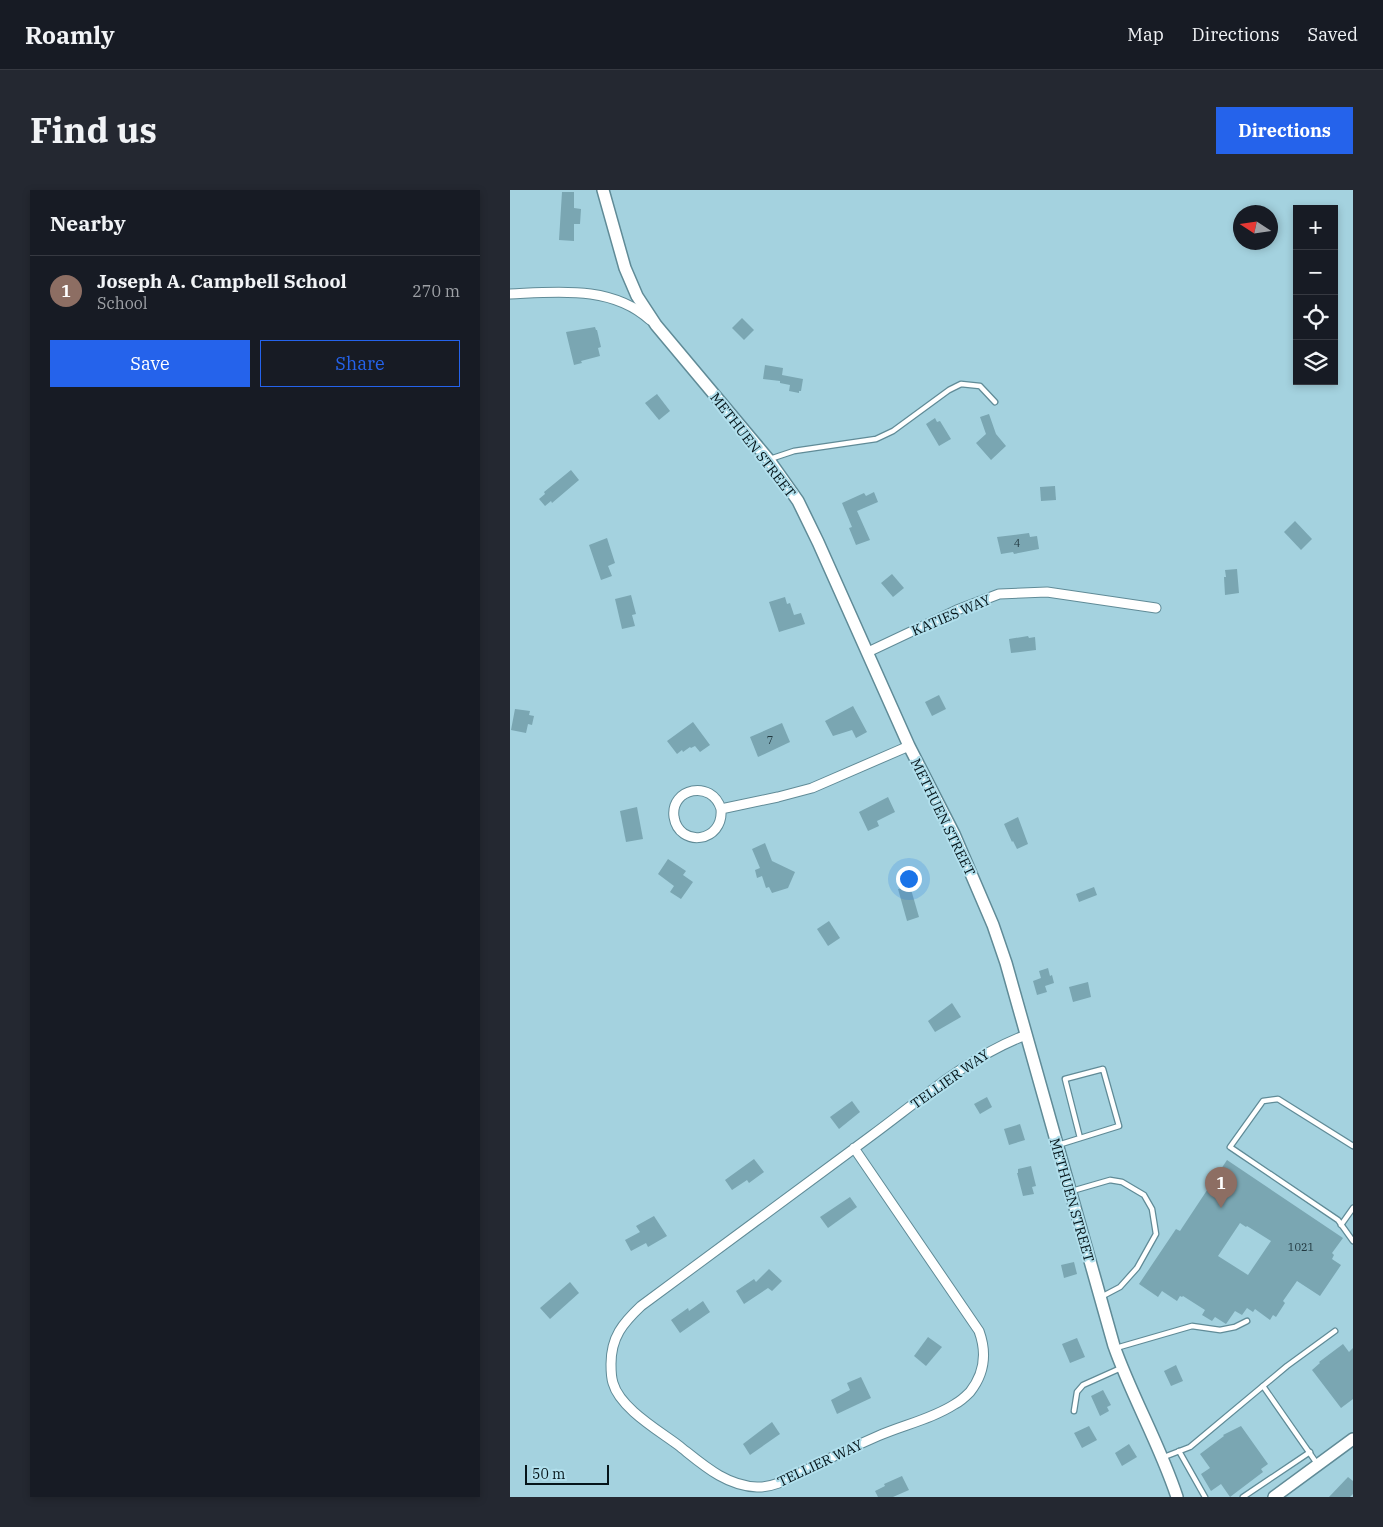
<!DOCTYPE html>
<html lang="en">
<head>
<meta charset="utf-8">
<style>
  :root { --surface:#171b24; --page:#242831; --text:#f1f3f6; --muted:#9ea1a6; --line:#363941; --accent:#2563eb }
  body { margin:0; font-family:"IBM Plex Serif",serif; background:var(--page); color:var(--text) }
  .controls { position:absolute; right:15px; top:15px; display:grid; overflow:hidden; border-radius:0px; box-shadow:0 2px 8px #0003 }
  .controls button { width:45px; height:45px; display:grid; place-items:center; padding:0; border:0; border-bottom:1px solid var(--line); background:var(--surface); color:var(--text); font:25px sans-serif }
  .compass { position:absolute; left:723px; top:15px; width:45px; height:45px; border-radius:50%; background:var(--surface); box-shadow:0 2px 8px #0003; rotate:282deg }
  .scale { position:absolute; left:15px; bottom:12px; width:84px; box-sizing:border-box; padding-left:5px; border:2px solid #05151a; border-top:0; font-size:14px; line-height:18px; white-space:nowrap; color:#05151a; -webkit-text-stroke:4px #b1dfec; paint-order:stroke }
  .you { position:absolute; left:398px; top:688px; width:18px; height:18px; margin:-12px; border:4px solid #fff; border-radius:50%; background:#1a73e8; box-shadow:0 0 0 8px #1a73e833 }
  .badge { display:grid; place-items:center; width:32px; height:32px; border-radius:50%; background:var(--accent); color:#fff; font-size:16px; font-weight:700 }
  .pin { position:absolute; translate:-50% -41px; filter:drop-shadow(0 1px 2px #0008) }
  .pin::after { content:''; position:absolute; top:26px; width:18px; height:15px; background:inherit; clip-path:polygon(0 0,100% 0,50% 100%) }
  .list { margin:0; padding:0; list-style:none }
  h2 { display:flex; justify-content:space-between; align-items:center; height:65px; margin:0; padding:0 20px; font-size:21px }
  h2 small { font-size:16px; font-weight:400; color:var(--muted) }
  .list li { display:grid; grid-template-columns:32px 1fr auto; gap:15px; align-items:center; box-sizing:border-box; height:70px; padding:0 20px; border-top:1px solid var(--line) }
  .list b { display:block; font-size:19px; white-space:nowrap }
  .list p { margin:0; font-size:16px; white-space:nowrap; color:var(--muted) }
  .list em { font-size:16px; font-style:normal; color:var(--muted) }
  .actions { display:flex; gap:10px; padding:15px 20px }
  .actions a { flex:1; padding:11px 0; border:1px solid var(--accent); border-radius:0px; text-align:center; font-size:18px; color:var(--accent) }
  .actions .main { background:var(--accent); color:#fff }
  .icon { flex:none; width:28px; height:28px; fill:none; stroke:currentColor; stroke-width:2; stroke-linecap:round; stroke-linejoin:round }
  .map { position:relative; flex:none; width:843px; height:1307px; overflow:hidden; border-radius:0px }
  header { display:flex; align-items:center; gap:30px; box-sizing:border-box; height:70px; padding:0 25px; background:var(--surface); border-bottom:1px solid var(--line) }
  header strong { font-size:24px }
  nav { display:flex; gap:28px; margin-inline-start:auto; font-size:18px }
  .intro { display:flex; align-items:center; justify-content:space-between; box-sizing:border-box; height:120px; padding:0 30px }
  h1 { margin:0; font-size:35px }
  .button { padding:12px 22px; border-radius:0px; background:var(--accent); color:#fff; font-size:18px; font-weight:700 }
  main { display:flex; gap:30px; padding:0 30px }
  aside { flex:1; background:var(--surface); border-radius:0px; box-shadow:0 2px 8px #0003 }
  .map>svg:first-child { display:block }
</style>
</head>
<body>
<header>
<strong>Roamly</strong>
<nav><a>Map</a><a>Directions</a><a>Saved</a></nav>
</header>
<div class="intro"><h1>Find us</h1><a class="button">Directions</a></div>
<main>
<aside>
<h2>Nearby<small></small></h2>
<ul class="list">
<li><span class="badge" style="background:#8d6e63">1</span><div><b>Joseph A. Campbell School</b><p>School</p></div><em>270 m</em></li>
</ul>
<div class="actions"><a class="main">Save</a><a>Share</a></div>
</aside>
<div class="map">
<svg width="843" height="1307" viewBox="0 0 843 1307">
  <rect width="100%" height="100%" fill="#a4d2df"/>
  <!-- building -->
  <g fill="#7aa6b2" fill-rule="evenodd">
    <polygon points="52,2 64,2 64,18 71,19 70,34 64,34 64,51 49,50"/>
    <polygon points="232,128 244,140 234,150 222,138"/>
    <polygon points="85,137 86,140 87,140 91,157 88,158 90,166 71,171 72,173 64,175 56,142"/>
    <polygon points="255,175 273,178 272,185 293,189 291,201 289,201 289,203 279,201 280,195 270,193 270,191 253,189"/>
    <polygon points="147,204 160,221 149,230 135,213"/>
    <polygon points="479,224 486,244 496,256 481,270 466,253 476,244 470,227"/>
    <polygon points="425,228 427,232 430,231 441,249 429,256 416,234"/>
    <polygon points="61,280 69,290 42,313 41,311 35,316 29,309 35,304 34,302"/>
    <polygon points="545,296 546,310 531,311 530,297"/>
    <polygon points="364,302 368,312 347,321 360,350 346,355 339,338 342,337 332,313 354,303 356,306"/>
    <polygon points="785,331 802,349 791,360 774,342"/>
    <polygon points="519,343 520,347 527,346 529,359 504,364 503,362 491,364 487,347"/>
    <polygon points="97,348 105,373 98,376 102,386 91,390 79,355"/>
    <polygon points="727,379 729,403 715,405 714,387 716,387 715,380"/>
    <polygon points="382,384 394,398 383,407 371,393"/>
    <polygon points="121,405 126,424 122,425 125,436 112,439 105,409"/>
    <polygon points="275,407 277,414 280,413 284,425 291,423 295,434 269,442 259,412"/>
    <polygon points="518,446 519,448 525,447 526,460 501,463 499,449"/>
    <polygon points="429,505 436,519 422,526 415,512"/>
    <polygon points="343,516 357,542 346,548 342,540 323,546 315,531"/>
    <polygon points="5,519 20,521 19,525 24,526 22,535 18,534 16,543 1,540"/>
    <polygon points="183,532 200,555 190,562 185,556 181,558 180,557 173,562 172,560 167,564 157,551"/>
    <polygon points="272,533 280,552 248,567 240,547"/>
    <polygon points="378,607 385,622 367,631 369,636 358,641 349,622"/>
    <polygon points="127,617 133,649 116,652 110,621"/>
    <polygon points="508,627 518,654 507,659 503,651 502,652 494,634"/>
    <polygon points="255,653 262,671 285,682 278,698 262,703 259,697 256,698 252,686 247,688 245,680 250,678 242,659"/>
    <polygon points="158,669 176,681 173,685 183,692 171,709 160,702 164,696 148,684"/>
    <polygon points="400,696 409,727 397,731 388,699"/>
    <polygon points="584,697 587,705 569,712 566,704"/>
    <polygon points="319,731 330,748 318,756 307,739"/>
    <polygon points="538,778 540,786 542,785 544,793 535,796 537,802 527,805 523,791 531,788 529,781"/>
    <polygon points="578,792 581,807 563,812 559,797"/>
    <polygon points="442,813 451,827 425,842 418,831"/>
    <polygon points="477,907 482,917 470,924 464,914"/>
    <polygon points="342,911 350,922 329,939 320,927"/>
    <polygon points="510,934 515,950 499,955 494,939"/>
    <polygon points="244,969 254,982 239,993 237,990 222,1000 215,990"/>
    <path d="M717,970L833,1048L822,1063L824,1065L822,1069L831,1075L810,1106L787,1091L773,1111L775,1113L766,1127L763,1125L760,1130L745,1119L743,1122L737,1118L732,1125L725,1121L716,1134L705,1127L702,1131L692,1125L695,1120L673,1106L672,1107L670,1106L667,1111L652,1101L648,1107L629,1094L666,1039L670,1041ZM730,1033L736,1037L737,1036L761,1051L738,1085L708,1066Z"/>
    <polygon points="521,976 526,996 522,997 524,1004 513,1006 507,983 508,983 508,979"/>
    <polygon points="340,1007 347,1017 318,1038 310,1027"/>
    <polygon points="144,1026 157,1046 138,1057 136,1053 121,1061 115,1050 130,1042 126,1036"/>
    <polygon points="564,1072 567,1084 554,1088 551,1075"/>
    <polygon points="259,1079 272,1091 262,1101 258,1098 234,1114 226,1101 244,1089 246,1092"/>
    <polygon points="60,1092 69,1103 40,1129 30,1118"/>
    <polygon points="193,1111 200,1122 170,1143 161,1130 178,1118 179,1121"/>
    <polygon points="418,1147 432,1157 416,1176 404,1166"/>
    <polygon points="567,1148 575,1167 560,1173 552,1154"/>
    <polygon points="833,1154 839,1162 843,1158 843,1209 831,1218 802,1180 810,1173 809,1172"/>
    <polygon points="666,1175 673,1191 661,1196 654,1181"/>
    <polygon points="351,1187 361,1208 327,1224 321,1210 340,1200 337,1193"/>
    <polygon points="593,1200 601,1215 597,1217 599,1221 590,1226 581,1206"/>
    <polygon points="262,1232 270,1244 240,1265 233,1254"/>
    <polygon points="579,1236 587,1250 572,1258 564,1243"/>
    <polygon points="731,1236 758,1274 751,1279 753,1282 720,1307 711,1294 701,1301 691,1284 700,1278 690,1264 714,1246 713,1245"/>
    <polygon points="619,1254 627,1267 612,1276 605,1263"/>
    <polygon points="392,1286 399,1300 383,1307 368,1307 365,1301 375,1296 374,1294"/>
    <polygon points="838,1287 843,1291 843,1304 840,1307 819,1307"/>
  </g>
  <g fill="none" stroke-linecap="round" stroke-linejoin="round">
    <defs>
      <g id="service">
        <polyline points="260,269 284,261 366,249 383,241 439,200 451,194 470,196 485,212"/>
        <polyline points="548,955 609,936 593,879 555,889 570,948"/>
        <polyline points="843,956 768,909 753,911 720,957 828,1030 843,1051"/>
        <polyline points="562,1001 600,990 612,992 634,1005 642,1019 646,1044 627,1078 610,1097 591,1107"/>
        <polyline points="831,1035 843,1018"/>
        <polyline points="606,1158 682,1136 710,1140 725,1137 737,1131"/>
        <polyline points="753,1196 808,1275"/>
        <polyline points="564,1221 567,1202 573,1195 611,1178"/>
        <polyline points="669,1261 695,1307"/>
        <polyline points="654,1267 680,1257 777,1176 825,1141"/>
        <polyline points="733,1307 800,1262"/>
      </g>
      <g id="minor">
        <path d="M0,104C47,102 102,95 140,130"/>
        <polyline points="358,462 447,420 489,404 537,402 646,418"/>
        <path d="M211,619C214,653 169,658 164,627C160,598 202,589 211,619L268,607L302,598L399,556"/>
        <path d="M344,958L469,1141C477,1163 475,1183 460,1202C456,1206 451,1211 445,1214C422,1229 393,1235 368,1246C345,1256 322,1267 300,1278C283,1286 265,1298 247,1297C215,1296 191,1273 168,1255C148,1240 110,1218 103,1193C101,1187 101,1180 101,1174C101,1147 113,1133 131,1116C208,1059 284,1003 361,946C410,910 458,867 516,845"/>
      </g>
      <g id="tertiary">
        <path d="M93,0L115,78L127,106L146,135L259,270L288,311L308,352L399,556L444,644L483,735L496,773L604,1156C622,1207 650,1255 667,1307"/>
        <polyline points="764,1307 843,1249"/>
      </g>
    </defs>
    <!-- service casing -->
    <use href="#service" stroke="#608b97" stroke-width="7"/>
    <!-- minor casing -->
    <use href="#minor" stroke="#608b97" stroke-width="11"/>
    <!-- tertiary casing -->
    <use href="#tertiary" stroke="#608b97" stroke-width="14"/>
    <!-- service -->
    <use href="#service" stroke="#fff" stroke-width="4.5"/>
    <!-- minor -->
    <use href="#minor" stroke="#fff" stroke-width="9"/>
    <!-- tertiary -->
    <use href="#tertiary" stroke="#fff" stroke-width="11"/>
  </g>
  <g text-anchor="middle" stroke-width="4" stroke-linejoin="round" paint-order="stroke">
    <!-- number labels -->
    <g font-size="11" fill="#223940">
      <text x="507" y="357">4</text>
      <text x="260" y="554">7</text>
      <text x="791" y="1061">1021</text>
    </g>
    <!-- street labels -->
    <g font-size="14" fill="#05151a" stroke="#b1dfec">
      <text transform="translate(243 255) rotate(52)" y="5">METHUEN STREET</text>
      <text transform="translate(441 425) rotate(-23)" y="5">KATIES WAY</text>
      <text transform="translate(433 627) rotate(64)" y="5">METHUEN STREET</text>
      <text transform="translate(440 889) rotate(-35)" y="5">TELLIER WAY</text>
      <text transform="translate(562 1010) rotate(74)" y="5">METHUEN STREET</text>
      <text transform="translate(310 1273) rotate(-25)" y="5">TELLIER WAY</text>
    </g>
  </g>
</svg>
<div class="controls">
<button>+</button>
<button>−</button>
<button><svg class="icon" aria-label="locate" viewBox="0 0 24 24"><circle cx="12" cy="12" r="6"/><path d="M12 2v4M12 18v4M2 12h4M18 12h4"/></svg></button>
<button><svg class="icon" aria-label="layers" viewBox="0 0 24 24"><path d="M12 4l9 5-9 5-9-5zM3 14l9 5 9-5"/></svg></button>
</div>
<svg class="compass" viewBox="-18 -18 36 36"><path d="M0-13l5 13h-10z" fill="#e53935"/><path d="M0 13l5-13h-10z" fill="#9ea1a6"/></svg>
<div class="scale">50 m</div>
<div class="you"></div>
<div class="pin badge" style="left:711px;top:1018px;background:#8d6e63">1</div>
</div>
</main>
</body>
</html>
